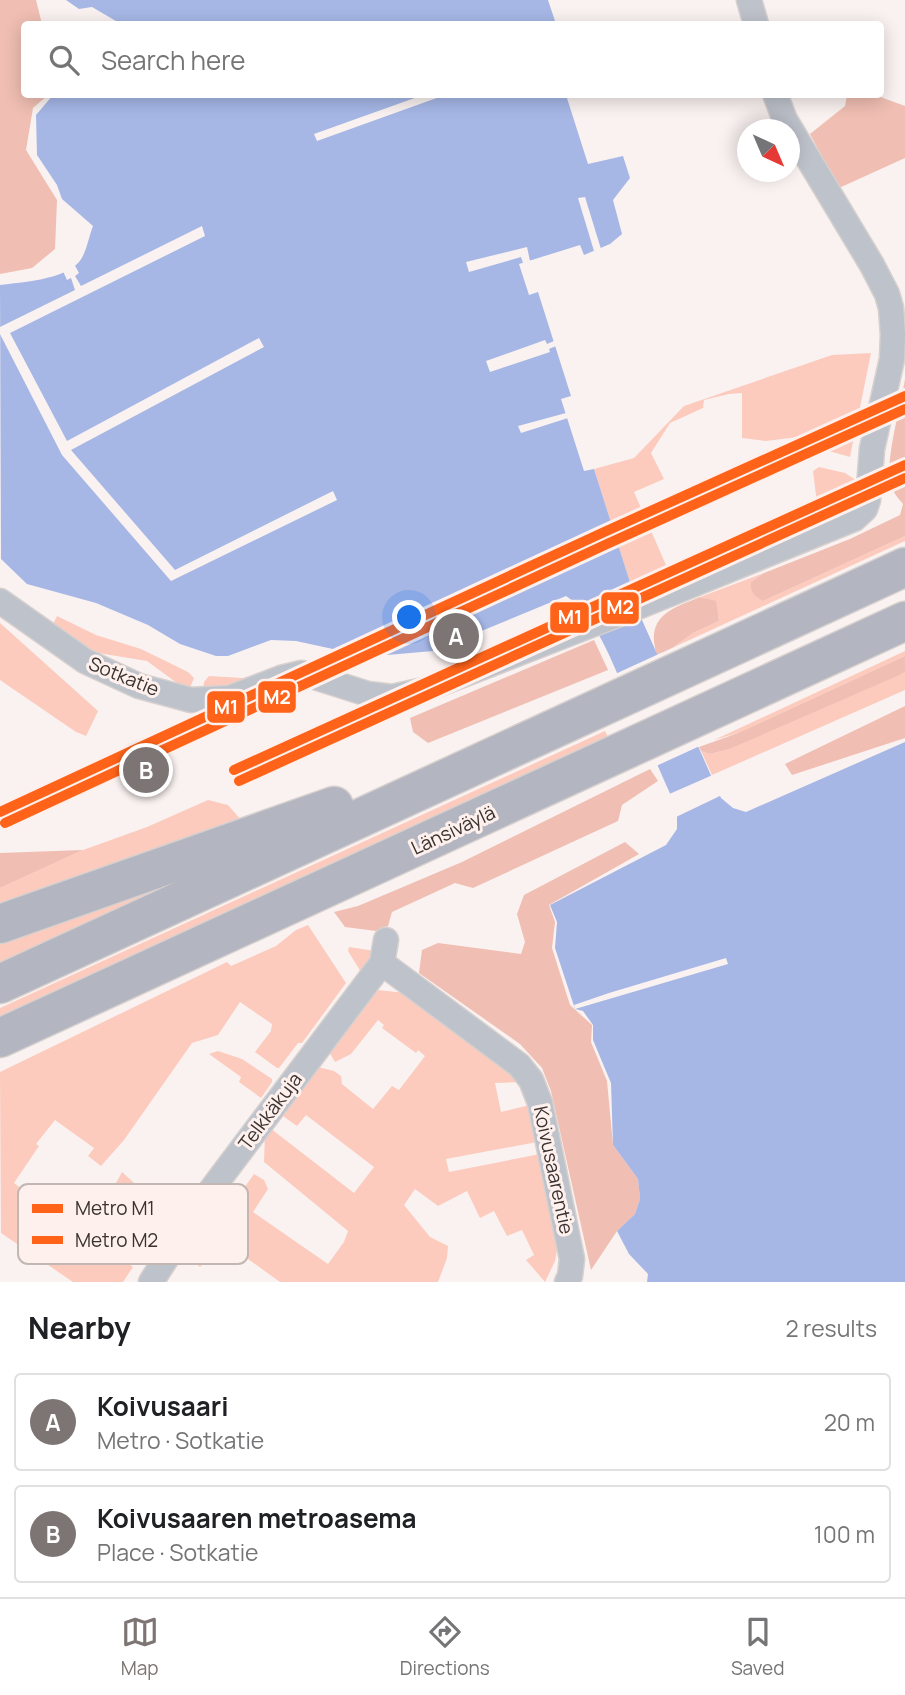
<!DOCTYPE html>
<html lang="en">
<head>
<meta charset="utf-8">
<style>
  :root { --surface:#fff; --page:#f2f2f2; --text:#202124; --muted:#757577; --line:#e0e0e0; --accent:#7d7573 }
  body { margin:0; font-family:Manrope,sans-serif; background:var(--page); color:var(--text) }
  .compass { position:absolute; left:737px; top:119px; width:63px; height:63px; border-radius:50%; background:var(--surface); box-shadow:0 4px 18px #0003; rotate:136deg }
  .you { position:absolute; left:410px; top:618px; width:24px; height:24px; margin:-18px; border:5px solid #fff; border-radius:50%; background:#1a73e8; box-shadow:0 0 0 10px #1a73e833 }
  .badge { display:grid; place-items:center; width:46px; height:46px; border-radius:50%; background:var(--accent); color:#fff; font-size:23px; font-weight:700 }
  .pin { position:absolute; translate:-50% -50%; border:4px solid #fff; box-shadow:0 2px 7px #0006 }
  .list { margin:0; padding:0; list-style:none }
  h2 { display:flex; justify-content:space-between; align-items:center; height:91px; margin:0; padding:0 28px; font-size:30px }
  h2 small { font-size:23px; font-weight:400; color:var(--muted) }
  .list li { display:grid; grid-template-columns:46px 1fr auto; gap:21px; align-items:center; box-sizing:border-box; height:98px; margin:0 14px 14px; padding:0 14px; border:2px solid var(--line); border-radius:7px }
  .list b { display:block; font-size:26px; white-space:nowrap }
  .list p { margin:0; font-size:23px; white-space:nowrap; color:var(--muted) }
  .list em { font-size:23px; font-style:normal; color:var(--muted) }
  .icon { flex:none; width:38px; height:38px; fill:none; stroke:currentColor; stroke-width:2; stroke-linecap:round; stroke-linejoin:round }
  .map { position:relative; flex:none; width:905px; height:1282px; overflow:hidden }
  .search { position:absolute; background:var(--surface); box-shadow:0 4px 18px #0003; left:21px; right:21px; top:21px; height:77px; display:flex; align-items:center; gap:18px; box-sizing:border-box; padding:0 24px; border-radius:7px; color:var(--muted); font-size:26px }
  .sheet { height:315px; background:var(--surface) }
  nav { display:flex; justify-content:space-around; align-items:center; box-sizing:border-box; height:98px; border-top:2px solid var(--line); background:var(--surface); font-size:19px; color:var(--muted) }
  nav a { display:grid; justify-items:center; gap:4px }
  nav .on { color:var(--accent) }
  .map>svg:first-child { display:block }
</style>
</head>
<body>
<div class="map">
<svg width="905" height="1282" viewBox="0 0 905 1282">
  <rect width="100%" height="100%" fill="#faf2f0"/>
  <!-- green -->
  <g fill="#fccbbe">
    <polygon points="871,353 850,457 808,445 806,436 766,441 742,438 742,393 729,394 704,400 703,408 670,423 651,453 664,479 634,492 673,581 634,595 594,469 634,458 684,406 832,355"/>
    <path d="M819,467L845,473L859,482C854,520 827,518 797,528C781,534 766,541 750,548L744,537L817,503L813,471Z"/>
    <polygon points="905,536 905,541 672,648 693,633 719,621 718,614 705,598 700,597 764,573 751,582 763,601"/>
    <polygon points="57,616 96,635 141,649 188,672 194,678 189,690 181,686 147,661 92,652 53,624"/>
    <polygon points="0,623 98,711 86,736 76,732 0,680"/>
    <polygon points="905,651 905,656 738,733 714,740"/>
    <polygon points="905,672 905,690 712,775 701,751 710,754 730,749"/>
    <polygon points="258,673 261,679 203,693 204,682 209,676 243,678"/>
    <polygon points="605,731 608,737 0,1016 0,1008"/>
    <polygon points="208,800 228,805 242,821 0,905 0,888 83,850 147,827"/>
    <polygon points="192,875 0,962 0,938"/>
    <polygon points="308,925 346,983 302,1043 298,1043 279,1068 277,1068 255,1052 271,1031 272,1024 240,1002 218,1035 192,1043 124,1140 101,1166 88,1156 94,1148 55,1120 36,1144 39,1146 14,1183 28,1194 26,1197 46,1211 49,1208 74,1226 71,1230 92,1244 94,1240 133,1267 123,1282 73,1282 1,1233 0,1072 227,962 231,966 276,946 296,930"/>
    <polygon points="349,947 375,951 376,952 361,972 348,951"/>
    <polygon points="377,990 406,993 521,1082 495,1083 501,1112 530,1105 537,1142 446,1159 449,1172 540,1154 558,1244 555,1261 545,1282 526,1260 534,1255 522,1230 507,1236 494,1211 480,1218 467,1191 438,1206 415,1189 404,1205 430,1237 448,1246 447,1258 438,1282 280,1282 223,1241 200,1267 193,1260 254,1174 264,1180 268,1189 253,1212 328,1264 344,1242 348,1231 264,1162 265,1134 270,1128 354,1193 374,1167 306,1115 297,1126 280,1114 318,1067 334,1071 341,1076 342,1084 373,1109 392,1086 399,1090 425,1056 418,1050 416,1053 382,1028 384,1025 378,1020 351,1054 335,1062 329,1052"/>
    <polygon points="218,1051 242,1059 272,1079 272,1082 261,1098 239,1082 241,1077 209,1054"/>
    <polygon points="122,1172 134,1183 131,1187 146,1198 150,1194 176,1211 169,1222 159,1225 115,1185"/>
  </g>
  <!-- forest -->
  <g fill="#f0beb2">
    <polygon points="0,0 36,0 42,24 24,24 24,94 48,95 33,108 26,150 57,200 55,249 32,268 0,274"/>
    <polygon points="847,95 875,95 905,106 905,158 839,188 810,134 845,106"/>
    <path d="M905,379V536L763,601C754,596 750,592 751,582L764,573L850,539L900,515L903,504C897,497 891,490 890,480C886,458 901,404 905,379Z"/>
    <path d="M700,597L716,601L719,621L693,633L672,648L657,655C645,617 670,609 700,597Z"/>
    <polygon points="594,640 608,670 428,743 413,732 410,718"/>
    <polygon points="905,656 905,672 895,677 730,749 710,754 701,751 699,747 738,733"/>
    <polygon points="905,706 905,738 792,775 785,764"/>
    <polygon points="650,769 658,781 622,805 618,821 473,888 455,883 392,912 388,926 376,931 345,927 334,912 358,906 462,862"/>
    <polygon points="625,842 639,854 549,905 555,922 552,948 570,1005 592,1025 591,1042 607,1081 613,1145 638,1179 640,1199 635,1214 617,1231 591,1270 551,1091 542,1068 520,1044 419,973 422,950 438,943 521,954 525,942 517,914 524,895"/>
    <polygon points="83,850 0,888 0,853"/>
  </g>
  <!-- water -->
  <g fill="#a6b7e6">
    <polygon points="66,0 548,0 556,24 121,24 92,7 79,9"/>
    <path d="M53,95H566L588,164L623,156L630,178L613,200L622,234L610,244L584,255L580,245L519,264L529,295L538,292L571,396L561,399L584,471L594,469L642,620L721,798L733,808L746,812L905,742V1282H647L648,1274L629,1254L617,1231L635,1214L640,1199L638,1179L613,1145L611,1083L593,1040V1025L583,1011L575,1009L555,948L557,922L550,905L666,845L677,829V809C662,776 648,743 633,711C618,677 598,616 566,596L433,651L387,655L356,654L296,641L271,640L228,656H216L180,644L148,625L96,603L27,584L1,559L0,285C22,282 63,280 79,262C86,254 89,236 93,226L62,199L57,185L37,155L36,115Z"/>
  </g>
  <!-- pier -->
  <g fill="#faf2f0">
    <polygon points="423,95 445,95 317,141 314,134"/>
    <polygon points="585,197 601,249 594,251 578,198"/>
    <polygon points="202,226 205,236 10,333 67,441 259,338 264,347 71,450 175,570 333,491 337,500 171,581 62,455 0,334 0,327 75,290 71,278 67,280 62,269 73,262 79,273 75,276 81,286"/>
    <polygon points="527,247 530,261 523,263 521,257 469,272 466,262"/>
    <polygon points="545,340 547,344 554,341 556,346 549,349 550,352 490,372 486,361"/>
    <polygon points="566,413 568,418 521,433 518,426"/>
    <polygon points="661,653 702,745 654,767 613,675"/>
    <polygon points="715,774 724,794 674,818 674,810 667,795"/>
    <polygon points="726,958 728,964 575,1009 574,1005 609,993"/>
  </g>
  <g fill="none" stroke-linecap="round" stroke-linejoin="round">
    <defs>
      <g id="minor">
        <polyline points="749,0 756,24"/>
        <polyline points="0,601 85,661 139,686 191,700 230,698 281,678 302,673 368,694 392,697 424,690 640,606 854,519 865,509 868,500 872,449 892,359 893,335 891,308 887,294 872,265 785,120 775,94"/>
        <polyline points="382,963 519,1065 531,1080 540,1103 572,1259 570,1276 567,1282"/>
        <polyline points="151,1282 208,1194 382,963 386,940"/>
      </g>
      <g id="motorway">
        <polyline points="0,924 334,806"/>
        <polyline points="0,984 905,567"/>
        <polyline points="0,1038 905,621"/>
      </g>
    </defs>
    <!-- minor casing -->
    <use href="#minor" stroke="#d6d0ce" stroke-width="27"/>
    <!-- motorway casing -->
    <use href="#motorway" stroke="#d6d0ce" stroke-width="41"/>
    <!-- minor -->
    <use href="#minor" stroke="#bec2cb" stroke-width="24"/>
    <!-- motorway -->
    <use href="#motorway" stroke="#b3b5c0" stroke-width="38"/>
    <defs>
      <g id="metro-1">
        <polyline points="234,770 905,465"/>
        <polyline points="0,812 602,533 905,396"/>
      </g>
      <g id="metro-2">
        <polyline points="239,781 905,478"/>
        <polyline points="5,823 607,544 905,409"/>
      </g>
    </defs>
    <!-- metro-1 casing -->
    <use href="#metro-1" stroke="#fef0ec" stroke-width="16"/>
    <!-- metro-2 casing -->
    <use href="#metro-2" stroke="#fef0ec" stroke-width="16"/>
    <!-- metro-1 -->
    <use href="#metro-1" stroke="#ff6319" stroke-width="10"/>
    <!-- metro-2 -->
    <use href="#metro-2" stroke="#ff6319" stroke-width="10"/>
  </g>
  <g text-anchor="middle" stroke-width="6" stroke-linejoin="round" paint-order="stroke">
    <!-- street labels -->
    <g font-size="19" fill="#393230" stroke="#fef0ec">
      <text transform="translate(124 676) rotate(22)" y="7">Sotkatie</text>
      <text transform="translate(453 830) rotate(-25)" y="7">Länsiväylä</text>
      <text transform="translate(270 1111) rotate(-53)" y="7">Telkkäkuja</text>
      <text transform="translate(554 1170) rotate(78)" y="7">Koivusaarentie</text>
    </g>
  </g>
  <!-- legend -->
  <rect x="18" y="1184" width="230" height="80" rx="10" fill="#fef0ec" stroke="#c3b7b4" stroke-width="2"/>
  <rect x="32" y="1204" width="31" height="9" fill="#ff6319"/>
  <rect x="32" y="1236" width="31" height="8" fill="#ff6319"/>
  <g font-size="19" fill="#393230">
    <text x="75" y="1215">Metro M1</text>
    <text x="75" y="1247">Metro M2</text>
  </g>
  <g stroke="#fef0ec" stroke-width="2.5">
    <rect x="600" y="591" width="40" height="34" rx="7" fill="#ff6319"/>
    <rect x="549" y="601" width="41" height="33" rx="7" fill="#ff6319"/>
    <rect x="257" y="680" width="40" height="34" rx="7" fill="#ff6319"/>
    <rect x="206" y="690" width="40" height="34" rx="7" fill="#ff6319"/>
  </g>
  <g font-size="19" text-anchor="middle" font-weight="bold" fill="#fff">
    <text x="620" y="614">M2</text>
    <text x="570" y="624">M1</text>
    <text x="277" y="704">M2</text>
    <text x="226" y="714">M1</text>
  </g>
</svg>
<svg class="compass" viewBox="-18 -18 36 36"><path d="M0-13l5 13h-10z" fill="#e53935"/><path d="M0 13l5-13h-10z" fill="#757577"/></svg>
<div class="you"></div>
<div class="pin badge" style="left:456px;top:636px">A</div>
<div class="pin badge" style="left:146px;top:770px">B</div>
<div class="search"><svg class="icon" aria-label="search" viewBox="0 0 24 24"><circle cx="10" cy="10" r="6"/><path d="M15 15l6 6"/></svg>Search here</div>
</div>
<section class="sheet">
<h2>Nearby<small>2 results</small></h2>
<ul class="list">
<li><span class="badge">A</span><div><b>Koivusaari</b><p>Metro · Sotkatie</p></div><em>20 m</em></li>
<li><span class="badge">B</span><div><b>Koivusaaren metroasema</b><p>Place · Sotkatie</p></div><em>100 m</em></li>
</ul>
</section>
<nav>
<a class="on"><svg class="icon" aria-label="map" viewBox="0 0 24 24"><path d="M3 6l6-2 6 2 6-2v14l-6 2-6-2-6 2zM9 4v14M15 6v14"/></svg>Map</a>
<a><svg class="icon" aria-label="directions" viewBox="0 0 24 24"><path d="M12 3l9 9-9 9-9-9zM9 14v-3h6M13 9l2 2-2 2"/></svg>Directions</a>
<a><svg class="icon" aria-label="saved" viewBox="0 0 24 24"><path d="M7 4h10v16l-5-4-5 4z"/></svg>Saved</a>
</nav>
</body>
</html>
